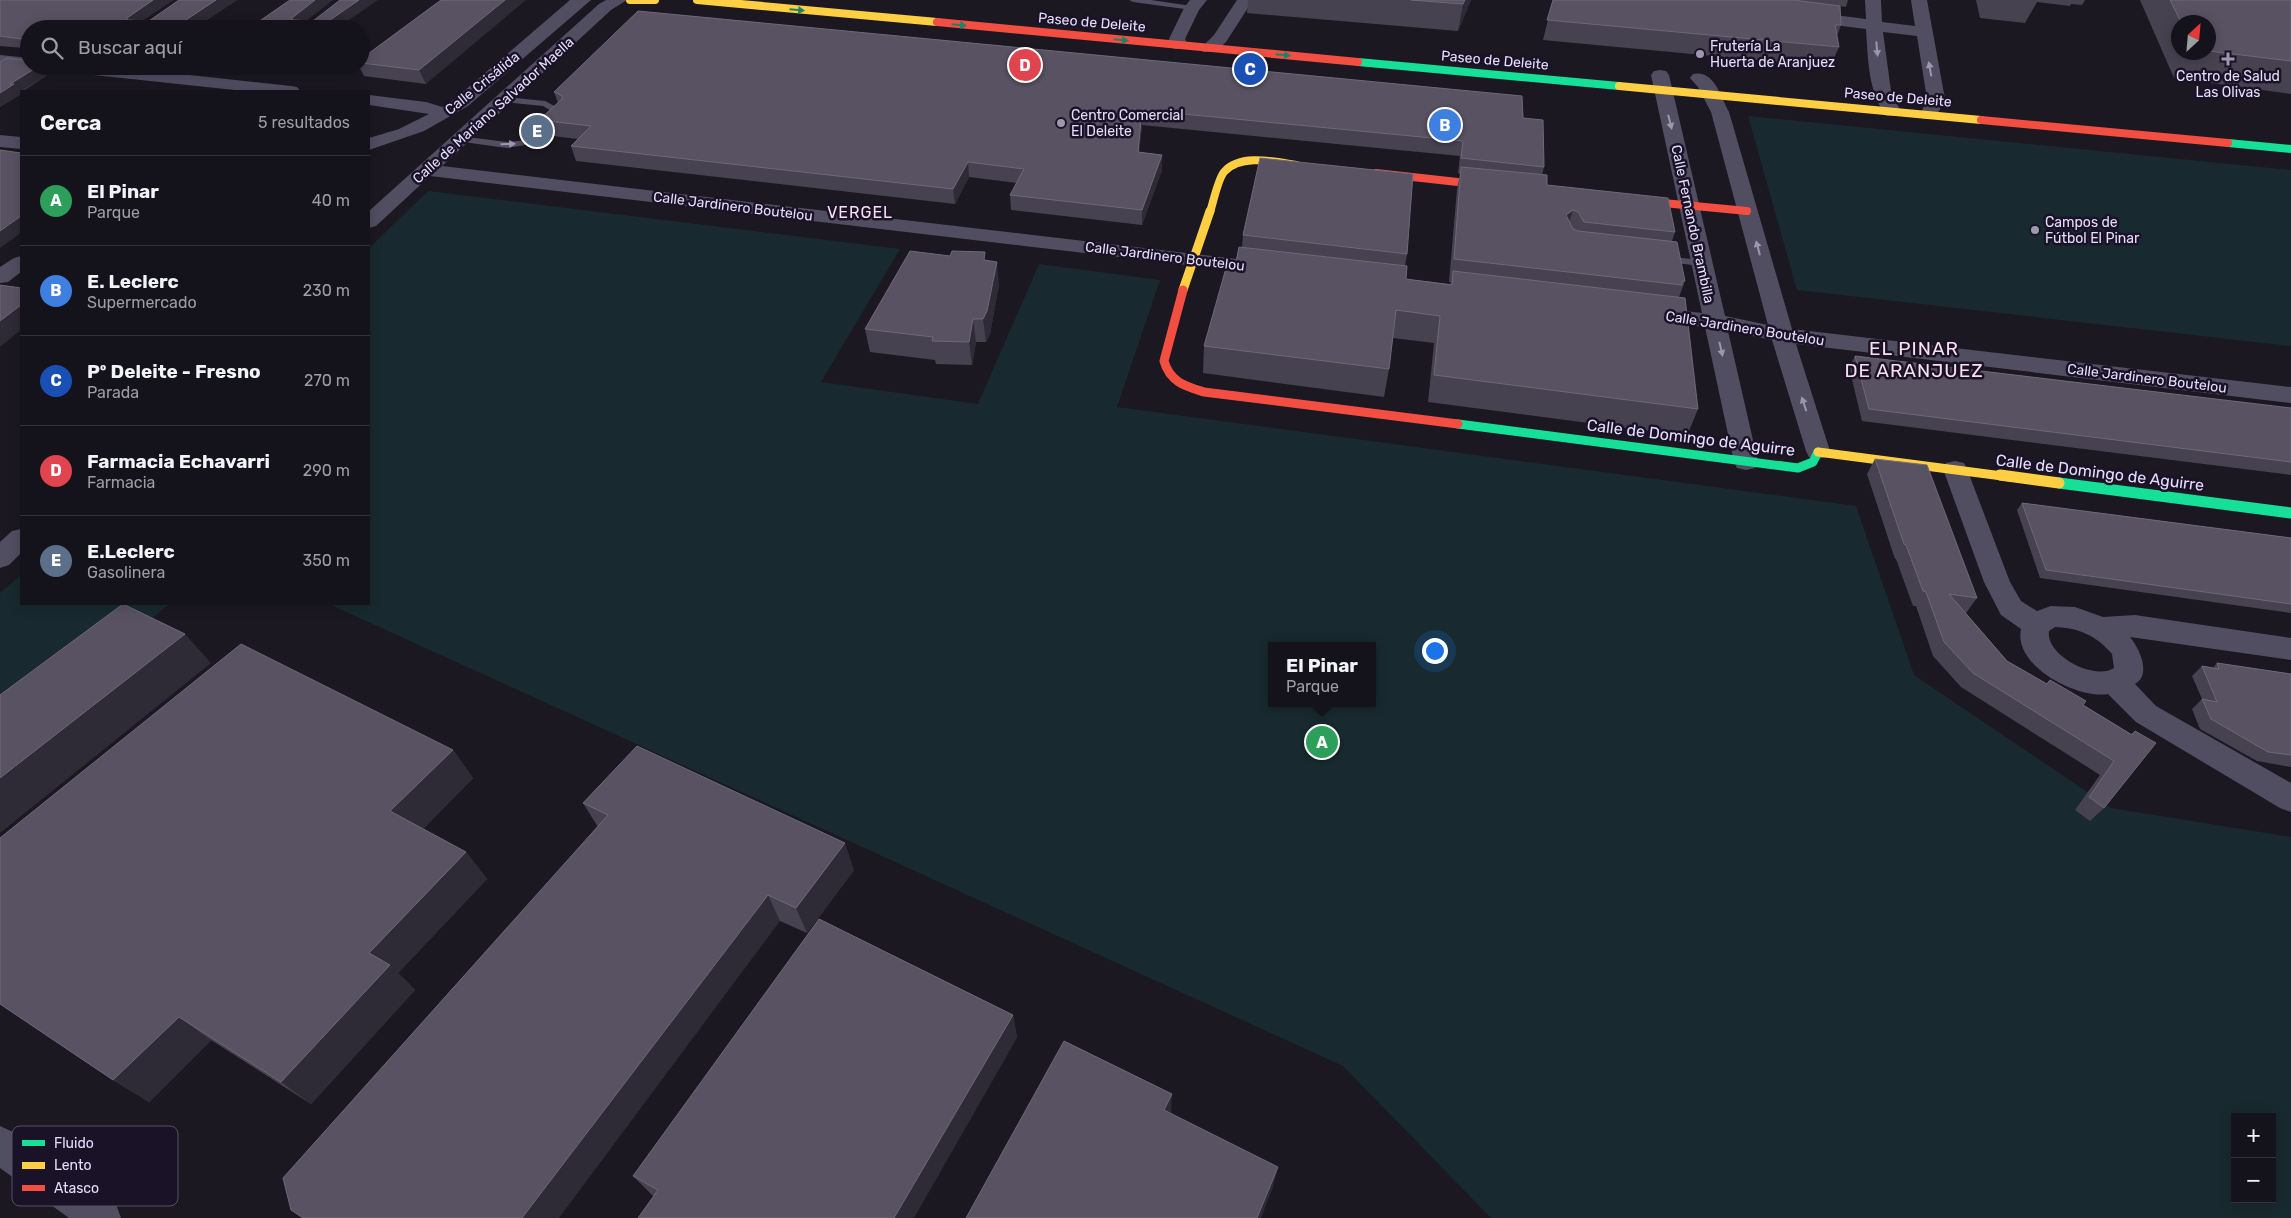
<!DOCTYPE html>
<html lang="es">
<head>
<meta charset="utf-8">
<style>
  :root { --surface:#14121a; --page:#212027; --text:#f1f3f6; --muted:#9d9ea2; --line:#333239; --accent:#9e98af }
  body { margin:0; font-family:Rubik,sans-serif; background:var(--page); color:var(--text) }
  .controls { position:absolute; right:15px; bottom:15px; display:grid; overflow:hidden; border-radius:0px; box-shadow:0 2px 12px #0003 }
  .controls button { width:45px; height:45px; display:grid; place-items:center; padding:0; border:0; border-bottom:1px solid var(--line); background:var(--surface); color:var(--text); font:25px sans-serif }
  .compass { position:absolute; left:2171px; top:15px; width:45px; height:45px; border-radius:50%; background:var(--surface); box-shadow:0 2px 12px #0003; rotate:26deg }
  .you { position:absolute; left:1434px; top:650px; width:18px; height:18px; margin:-12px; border:4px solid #fff; border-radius:50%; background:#1a73e8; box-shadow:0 0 0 8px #1a73e833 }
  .badge { display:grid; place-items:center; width:32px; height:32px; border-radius:50%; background:var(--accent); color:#fff; font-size:16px; font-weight:700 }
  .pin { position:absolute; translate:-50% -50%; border:2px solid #fff; box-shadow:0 1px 5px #0006 }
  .popup { position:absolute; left:1268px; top:642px; width:108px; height:65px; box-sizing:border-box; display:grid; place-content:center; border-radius:0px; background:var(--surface); filter:drop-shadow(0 1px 4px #0005); font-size:16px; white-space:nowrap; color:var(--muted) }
  .popup b { font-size:19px; color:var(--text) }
  .popup::after { content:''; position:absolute; left:50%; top:100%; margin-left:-10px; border:10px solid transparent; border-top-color:var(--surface) }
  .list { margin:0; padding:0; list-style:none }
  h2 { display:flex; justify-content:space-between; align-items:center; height:65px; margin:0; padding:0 20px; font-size:21px }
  h2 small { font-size:16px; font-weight:400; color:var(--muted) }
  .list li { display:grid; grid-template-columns:32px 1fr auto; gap:15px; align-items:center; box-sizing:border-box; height:90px; padding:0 20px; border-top:1px solid var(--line) }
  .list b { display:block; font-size:19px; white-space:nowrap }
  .list p { margin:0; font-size:16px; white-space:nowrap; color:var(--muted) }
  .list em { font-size:16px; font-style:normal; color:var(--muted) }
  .icon { flex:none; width:28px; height:28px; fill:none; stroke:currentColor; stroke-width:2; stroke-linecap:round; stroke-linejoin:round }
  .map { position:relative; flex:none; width:2291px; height:1218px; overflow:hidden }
  .search { position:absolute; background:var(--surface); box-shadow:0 2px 12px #0003; left:20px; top:20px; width:350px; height:55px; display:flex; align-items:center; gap:12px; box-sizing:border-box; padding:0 18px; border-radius:28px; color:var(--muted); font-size:19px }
  .panel { position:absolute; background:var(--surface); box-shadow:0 2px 12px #0003; left:20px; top:90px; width:350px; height:515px; border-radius:0px }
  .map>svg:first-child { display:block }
</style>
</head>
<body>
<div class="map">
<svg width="2291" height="1218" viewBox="0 0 2291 1218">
  <rect width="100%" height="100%" fill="#1b1822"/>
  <!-- green -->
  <g fill="#182a2f" fill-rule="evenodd">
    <polygon points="1748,116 2291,170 2291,346 1797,290"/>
    <path d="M428,191L900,249L821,382L978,404L1039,264L1160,280L1117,407L1856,506L1914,675L2111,808L2291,837V1218H1491L1343,1066L329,604H369V248ZM1272,646H1372V703H1272ZM2235,1117H2272V1199H2235Z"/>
    <polygon points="21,575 21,604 170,604 0,736 0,593"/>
  </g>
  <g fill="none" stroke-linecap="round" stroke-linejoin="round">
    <!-- lane -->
    <g fill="#524e62" fill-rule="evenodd">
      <polygon points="1129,0 1151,0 1192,6 1196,8 1192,10 1133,2"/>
      <polygon points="505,97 545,101 566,112 532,144 507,148 456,141 456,137 459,136 507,142 526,140 555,113 543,106 502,102 502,98"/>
      <polygon points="1663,256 1701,260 1706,263 1701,266 1659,261 1659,257"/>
    </g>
    <!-- street -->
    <g fill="#524e62" fill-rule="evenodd">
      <polygon points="570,0 591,0 468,106 424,131 369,150 369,138 399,129 429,114 369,105 369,95 426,102 442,107 456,98"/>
      <polygon points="606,0 627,0 611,10 442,166 1263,262 1270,264 1274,268 1270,272 1263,274 430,176 376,226 369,228 369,211 599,4"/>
      <polygon points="1190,0 1207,0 1199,10 1185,39 1188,45 1186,49 1174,49 1169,39 1184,8"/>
      <polygon points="1237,0 1253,0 1226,42 1215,52 1203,52 1201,48 1214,35"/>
      <path d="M1865,0H1881L1882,22L1915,26L1911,0H1927L1945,99L1935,119H1923L1920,115L1927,99L1917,36L1883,32L1891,91L1901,112L1898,116H1886C1868,91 1868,59 1866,29L1803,21L1797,19L1795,16L1797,13L1803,11L1866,19Z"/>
      <polygon points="0,55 29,58 29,66 35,66 29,68 0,65"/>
      <polygon points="48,66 107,66 291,86 297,87 300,91 244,91 56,71 50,70"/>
      <path d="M1660,70L1666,71L1669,75L1725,316L1768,325L1711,112L1698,87L1690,78L1693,74C1714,69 1721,97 1729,112L1792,329L2291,387V403L1796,344L1830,451L1827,457L1818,459L1809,457L1806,451L1772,340L1728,331L1758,462L1755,468L1746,470L1737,468L1734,462L1705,327L1651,321L1643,319L1640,314L1643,309L1651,307L1702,313L1651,75L1654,71Z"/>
      <polygon points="0,135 21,137 21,149 0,147"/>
      <polygon points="21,256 21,272 8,282 0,283 0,267 14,258"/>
      <path d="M1955,461L1964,463L1967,469L2010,582L2021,601L2037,611L2051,606L2075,607L2103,617L2135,615L2291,638V660L2130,637C2139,648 2152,674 2135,684L2156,706L2291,783V812L2280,808L2136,722L2108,694C2077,699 2013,666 2021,629L2001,615L1984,582L1943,469L1946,463ZM2055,627C2079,628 2097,636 2112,654L2114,668C2094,681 2045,655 2049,631Z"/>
      <polygon points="21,529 21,553 9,565 0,568 0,542 12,531"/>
      <polygon points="0,1126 13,1132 116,1204 121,1218 69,1218 0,1168"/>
    </g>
    <!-- fast-far2 -->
    <g stroke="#16e098" stroke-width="8">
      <polyline points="1358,62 1619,86"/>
      <polyline points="2228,143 2291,149"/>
    </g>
    <!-- fast-far1 -->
    <polyline stroke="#16e098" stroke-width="9" points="1458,424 1798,468 1813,462 1818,452"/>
    <!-- fast -->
    <polyline stroke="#16e098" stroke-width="11" points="2059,483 2291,513"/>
    <!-- slow-far2 -->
    <g stroke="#ffcf43" stroke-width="8">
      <polyline points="630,0 655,0"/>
      <polyline points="697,0 937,22"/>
      <polyline points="1619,86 1981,120"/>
      <path d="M1210,212C1213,203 1218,179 1224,172C1240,153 1276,162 1296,165"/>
    </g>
    <!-- slow-far1 -->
    <g stroke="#ffcf43" stroke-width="9">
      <polyline points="1183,290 1210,211"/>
      <polyline points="1818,452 2010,477"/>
    </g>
    <!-- slow -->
    <polyline stroke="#ffcf43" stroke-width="11" points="2000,475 2059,483"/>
    <!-- jam-far1 -->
    <g stroke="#f24e42" stroke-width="8">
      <polyline points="937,22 1358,62"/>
      <polyline points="1981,120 2228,143"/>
      <polyline points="1376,173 1494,186"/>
      <polyline points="1632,200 1747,211"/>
    </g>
    <!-- jam -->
    <path stroke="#f24e42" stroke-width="9" d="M1183,290L1164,361C1170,382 1185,386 1204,392L1458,424"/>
  </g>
  <!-- wall -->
  <g fill="#474250" fill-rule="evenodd">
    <polygon points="0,0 173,0 143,20 149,21 179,0 237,0 193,29 29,29 29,66 48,66 52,72 20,93 21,94 0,107 22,60 27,58 24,54 24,48 0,46"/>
    <polygon points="441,0 426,84 364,76 359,66 361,66 361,59"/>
    <polygon points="1248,0 1471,0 1458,31 1247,13"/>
    <polygon points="1553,0 1848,0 1846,7 1834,5 1841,25 1837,36 1839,47 1830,67 1543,40"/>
    <polygon points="1976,0 2085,0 2082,5 2071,4 2070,6 2037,2 2025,23 1980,18"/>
    <path d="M2140,0H2290L2291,2V94L2174,78ZM2178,22H2208V52H2178Z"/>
    <polygon points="236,66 283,66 277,70"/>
    <polygon points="554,92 1523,118 1544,167 1542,175 1547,185 1675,232 1672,241 1685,281 1679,297 1698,409 1687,436 1428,402 1434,343 1393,338 1389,369 1384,397 1203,373 1204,346 1242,247 1243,235 1407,254 1405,266 1406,279 1450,284 1451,282 1449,282 1457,189 1460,174 1458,173 1460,156 1142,125 1139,152 1162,155 1162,170 1142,225 1011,210 1010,195 1017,183 969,177 955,204 576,161 571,146 578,139 544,135 539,120 558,103"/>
    <polygon points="950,256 986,260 999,284 990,334 986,342 976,342 972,365 936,364 935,360 870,352 865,329"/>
    <polygon points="1855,356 2291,408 2291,475 1862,421 1849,367"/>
    <polygon points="1875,459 1977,598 1966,613 1965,612 2007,661 2046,684 2050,680 2083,705 2131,734 2135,731 2104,808 2090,821 2075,810 2100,775 1961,687 1933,656 1916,606 1913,606 1896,559 1895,559 1867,474"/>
    <polygon points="2022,503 2291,538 2291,613 2040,578 2017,510"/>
    <polygon points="2217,663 2291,674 2291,767 2257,761 2200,729 2192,709 2202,699 2192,676 2202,666 2213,668"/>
    <polygon points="453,750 473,778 423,829 466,852 487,879 398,973 415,990 311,1104 211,1040 149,1102 113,1080"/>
    <polygon points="583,803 854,870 807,933 780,921 598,827"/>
    <polygon points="1013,1015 1017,1038 653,1196 633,1176"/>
  </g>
  <!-- shaded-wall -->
  <g fill="#2e2a36">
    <polygon points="153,0 173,0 133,27 127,20 127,18"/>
    <polygon points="216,0 237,0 193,29 172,29"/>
    <polygon points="315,0 333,0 297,28 292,20 292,18"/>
    <polygon points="359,0 378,0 336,29 317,29"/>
    <polygon points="505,0 526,0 426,84 419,70"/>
    <polygon points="1465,0 1471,0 1458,31 1463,4"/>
    <polygon points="39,66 48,66 52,72 21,91 20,93 21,94 0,107 0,93 10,84"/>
    <polygon points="275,66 283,66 277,70"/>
    <polygon points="1142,110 1142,125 1138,167 1138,152"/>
    <polygon points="1162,155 1162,170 1142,225 1142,210"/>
    <polygon points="968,162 969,177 955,204 953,189"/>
    <polygon points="1573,210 1566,232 1566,215"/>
    <polygon points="21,216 21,233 0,248 0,231"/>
    <polygon points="997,262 999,284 990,334 986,342 983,319"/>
    <polygon points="21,305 21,330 0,347 0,321"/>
    <polygon points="973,319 976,342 972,365 969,342"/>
    <polygon points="185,634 211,663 0,833 0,778"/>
    <polygon points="453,750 473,778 413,839 390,811"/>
    <polygon points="845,843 854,870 807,933 796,908"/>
    <polygon points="466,852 487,879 398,973 415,990 311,1104 281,1082 369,953"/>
    <polygon points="768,895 780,921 559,1218 522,1218"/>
    <polygon points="1013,1015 1017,1038 914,1218 894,1218"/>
    <polygon points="179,1017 211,1040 149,1102 113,1080"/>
    <polygon points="1172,1094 1171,1115 1164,1110"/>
    <polygon points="1278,1167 1273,1187 1261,1218 1257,1218"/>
  </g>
  <!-- building -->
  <g fill="#585262" stroke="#6e687a">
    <polygon points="0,0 153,0 127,18 127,20 149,21 179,0 216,0 172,29 29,29 29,40 0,36"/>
    <polygon points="290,0 315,0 292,18 292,20 313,21 340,0 359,0 317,29 248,29"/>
    <polygon points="441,0 505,0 419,70 361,63 361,59"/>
    <polygon points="1411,0 1465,0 1463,4"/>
    <polygon points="1553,0 1793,0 1840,6 1841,25 1835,25 1839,47 1547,20"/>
    <polygon points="2170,0 2290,0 2291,2 2291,61 2208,51 2208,22 2181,22"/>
    <polygon points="638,11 1522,96 1523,118 1543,120 1544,167 1461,158 1463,141 1142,110 1138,152 1162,155 1142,210 1010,195 1024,169 968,162 953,189 571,146 591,126 539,120 562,99 562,96 554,92"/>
    <polygon points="29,45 29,54 24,54 24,48"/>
    <polygon points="7,58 22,60 29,58 29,66 39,66 10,84 14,84 0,93 0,62"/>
    <polygon points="0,150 21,153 21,216 0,231"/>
    <polygon points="1260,158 1413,174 1407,254 1243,235"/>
    <polygon points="1461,167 1547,175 1547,185 1668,198 1675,232 1584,222 1578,212 1573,210 1566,215 1573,229 1578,231 1677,242 1685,281 1682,281 1682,285 1454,259"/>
    <polygon points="1239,247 1407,266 1406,279 1452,285 1453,271 1685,298 1698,409 1434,375 1440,316 1396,310 1389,369 1204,346 1228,261 1236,262"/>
    <polygon points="910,251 950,256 952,251 985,252 984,260 997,262 987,311 983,319 973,319 969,342 932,341 933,337 865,329"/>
    <polygon points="0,285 21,288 21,305 0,321"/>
    <polygon points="1855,356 2291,408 2291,462 1869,409"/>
    <polygon points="1875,459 1927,465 1977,598 1949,594 2007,661 2047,684 2050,680 2086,701 2083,705 2132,735 2135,731 2156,743 2104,808 2089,797 2114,761 1973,673 1944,642 1926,592 1923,591 1906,545 1904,544"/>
    <polygon points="2022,503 2291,538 2291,604 2046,570"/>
    <polygon points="123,604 185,634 0,778 0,695"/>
    <polygon points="241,644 453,750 390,811 466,852 369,953 390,965 281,1082 179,1017 113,1080 0,1004 0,838"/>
    <polygon points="2217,663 2291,674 2291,755 2268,752 2211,719 2202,699 2217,702 2202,666 2219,669"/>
    <polygon points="637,746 845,843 796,908 768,895 522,1218 303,1218 291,1210 283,1178 608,815 583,803"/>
    <polygon points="819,919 1013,1015 894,1218 638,1218 658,1190 633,1176"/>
    <polygon points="1064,1041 1172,1094 1164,1110 1278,1167 1257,1218 966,1218"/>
  </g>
  <!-- one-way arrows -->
  <defs><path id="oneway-solid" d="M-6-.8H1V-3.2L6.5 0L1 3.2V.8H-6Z" transform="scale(1.25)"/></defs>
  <g fill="#188465">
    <use href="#oneway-solid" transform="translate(797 10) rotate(5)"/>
    <use href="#oneway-solid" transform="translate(959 25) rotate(5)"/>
    <use href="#oneway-solid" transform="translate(1121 40) rotate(5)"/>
    <use href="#oneway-solid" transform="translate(1283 55) rotate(5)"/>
  </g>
  <g fill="#9c96ae">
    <use href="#oneway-solid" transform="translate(1877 49) rotate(85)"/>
    <use href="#oneway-solid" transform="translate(1930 69) rotate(-100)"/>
    <use href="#oneway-solid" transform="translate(1670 122) rotate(76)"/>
    <use href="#oneway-solid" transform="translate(508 144) rotate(-1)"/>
    <use href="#oneway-solid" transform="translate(1758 248) rotate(-105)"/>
    <use href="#oneway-solid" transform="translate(1721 349) rotate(77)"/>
    <use href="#oneway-solid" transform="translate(1804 404) rotate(-108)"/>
  </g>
  <!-- markers -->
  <g fill="#9e98af" stroke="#1a1327" stroke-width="2">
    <circle cx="1700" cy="54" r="5"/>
    <path d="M2225.5 51.5h5v5h5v5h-5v5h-5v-5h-5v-5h5z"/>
    <circle cx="1061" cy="123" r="5"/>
    <circle cx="2035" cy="230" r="5"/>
  </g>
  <g text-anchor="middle" stroke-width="5" stroke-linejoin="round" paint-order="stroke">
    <!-- far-street labels -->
    <g font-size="14" fill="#e5ddfb" stroke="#1a1327">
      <text transform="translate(1092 22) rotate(5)" y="5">Paseo de Deleite</text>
      <text transform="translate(1495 60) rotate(5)" y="5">Paseo de Deleite</text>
      <text transform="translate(482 83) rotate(-39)" y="5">Calle Crisálida</text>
      <text transform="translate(1898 97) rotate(5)" y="5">Paseo de Deleite</text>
      <text transform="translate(493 110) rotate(-42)" y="5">Calle de Mariano Salvador Maella</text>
      <text transform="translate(733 206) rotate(7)" y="5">Calle Jardinero Boutelou</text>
      <text transform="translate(1693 224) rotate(78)" y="5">Calle Fernando Brambilla</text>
      <text transform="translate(1165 256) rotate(7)" y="5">Calle Jardinero Boutelou</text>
      <text transform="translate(1745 328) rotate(9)" y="5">Calle Jardinero Boutelou</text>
      <text transform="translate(2147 378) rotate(7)" y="5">Calle Jardinero Boutelou</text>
    </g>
    <!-- far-poi labels -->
    <g font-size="14" fill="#e5ddfb" stroke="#1a1327" text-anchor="start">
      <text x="1710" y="51">Frutería La<tspan x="1710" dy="16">Huerta de Aranjuez</tspan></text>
      <text x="2228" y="81" text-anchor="middle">Centro de Salud<tspan x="2228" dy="16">Las Olivas</tspan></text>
      <text x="1071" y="120">Centro Comercial<tspan x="1071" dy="16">El Deleite</tspan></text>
      <text x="2045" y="227">Campos de<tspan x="2045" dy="16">Fútbol El Pinar</tspan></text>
    </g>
    <!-- far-quarter labels -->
    <g font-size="16" letter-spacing="1" fill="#fbdfed" stroke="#1a1327">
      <text x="860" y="218">VERGEL</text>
    </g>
    <!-- street labels -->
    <g font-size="16" fill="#e5ddfb" stroke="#1a1327">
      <text transform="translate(1691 437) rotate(7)" y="6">Calle de Domingo de Aguirre</text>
      <text transform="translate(2100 472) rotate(7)" y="6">Calle de Domingo de Aguirre</text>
    </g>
    <!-- quarter labels -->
    <g font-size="19" letter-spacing="1" fill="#fbdfed" stroke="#1a1327">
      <text x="1914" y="355">EL PINAR<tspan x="1914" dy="22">DE ARANJUEZ</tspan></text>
    </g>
  </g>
  <!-- legend -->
  <rect x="12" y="1126" width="166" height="80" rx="8" fill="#1a1327" stroke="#575067" stroke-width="1"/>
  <rect x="22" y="1140" width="23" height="6" fill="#16e098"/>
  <rect x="22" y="1162" width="23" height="7" fill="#ffcf43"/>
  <rect x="22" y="1185" width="23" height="6" fill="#f24e42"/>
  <g font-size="14" fill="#e5ddfb">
    <text x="54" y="1148">Fluido</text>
    <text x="54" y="1170">Lento</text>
    <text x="54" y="1193">Atasco</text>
  </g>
</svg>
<div class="controls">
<button>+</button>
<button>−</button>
</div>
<svg class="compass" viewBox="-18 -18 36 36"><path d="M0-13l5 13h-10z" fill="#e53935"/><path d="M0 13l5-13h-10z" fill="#9d9ea2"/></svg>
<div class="you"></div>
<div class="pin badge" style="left:1322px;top:742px;background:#2e9e5b">A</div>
<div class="popup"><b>El Pinar</b>Parque</div>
<div class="pin badge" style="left:1445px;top:125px;background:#3f7fe0">B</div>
<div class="pin badge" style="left:1250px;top:69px;background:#1a4fb4">C</div>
<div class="pin badge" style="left:1025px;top:65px;background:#e0444e">D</div>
<div class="pin badge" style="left:537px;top:131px;background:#5c6f8a">E</div>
<div class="search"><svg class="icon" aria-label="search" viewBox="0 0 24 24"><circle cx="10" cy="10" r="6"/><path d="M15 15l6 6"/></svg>Buscar aquí</div>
<section class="panel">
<h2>Cerca<small>5 resultados</small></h2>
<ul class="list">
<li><span class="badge" style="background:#2e9e5b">A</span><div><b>El Pinar</b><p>Parque</p></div><em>40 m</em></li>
<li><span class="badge" style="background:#3f7fe0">B</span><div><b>E. Leclerc</b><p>Supermercado</p></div><em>230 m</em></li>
<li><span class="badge" style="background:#1a4fb4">C</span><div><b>Pº Deleite - Fresno</b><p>Parada</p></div><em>270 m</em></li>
<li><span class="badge" style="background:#e0444e">D</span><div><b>Farmacia Echavarri</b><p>Farmacia</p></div><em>290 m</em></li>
<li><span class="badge" style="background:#5c6f8a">E</span><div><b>E.Leclerc</b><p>Gasolinera</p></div><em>350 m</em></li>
</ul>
</section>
</div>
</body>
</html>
